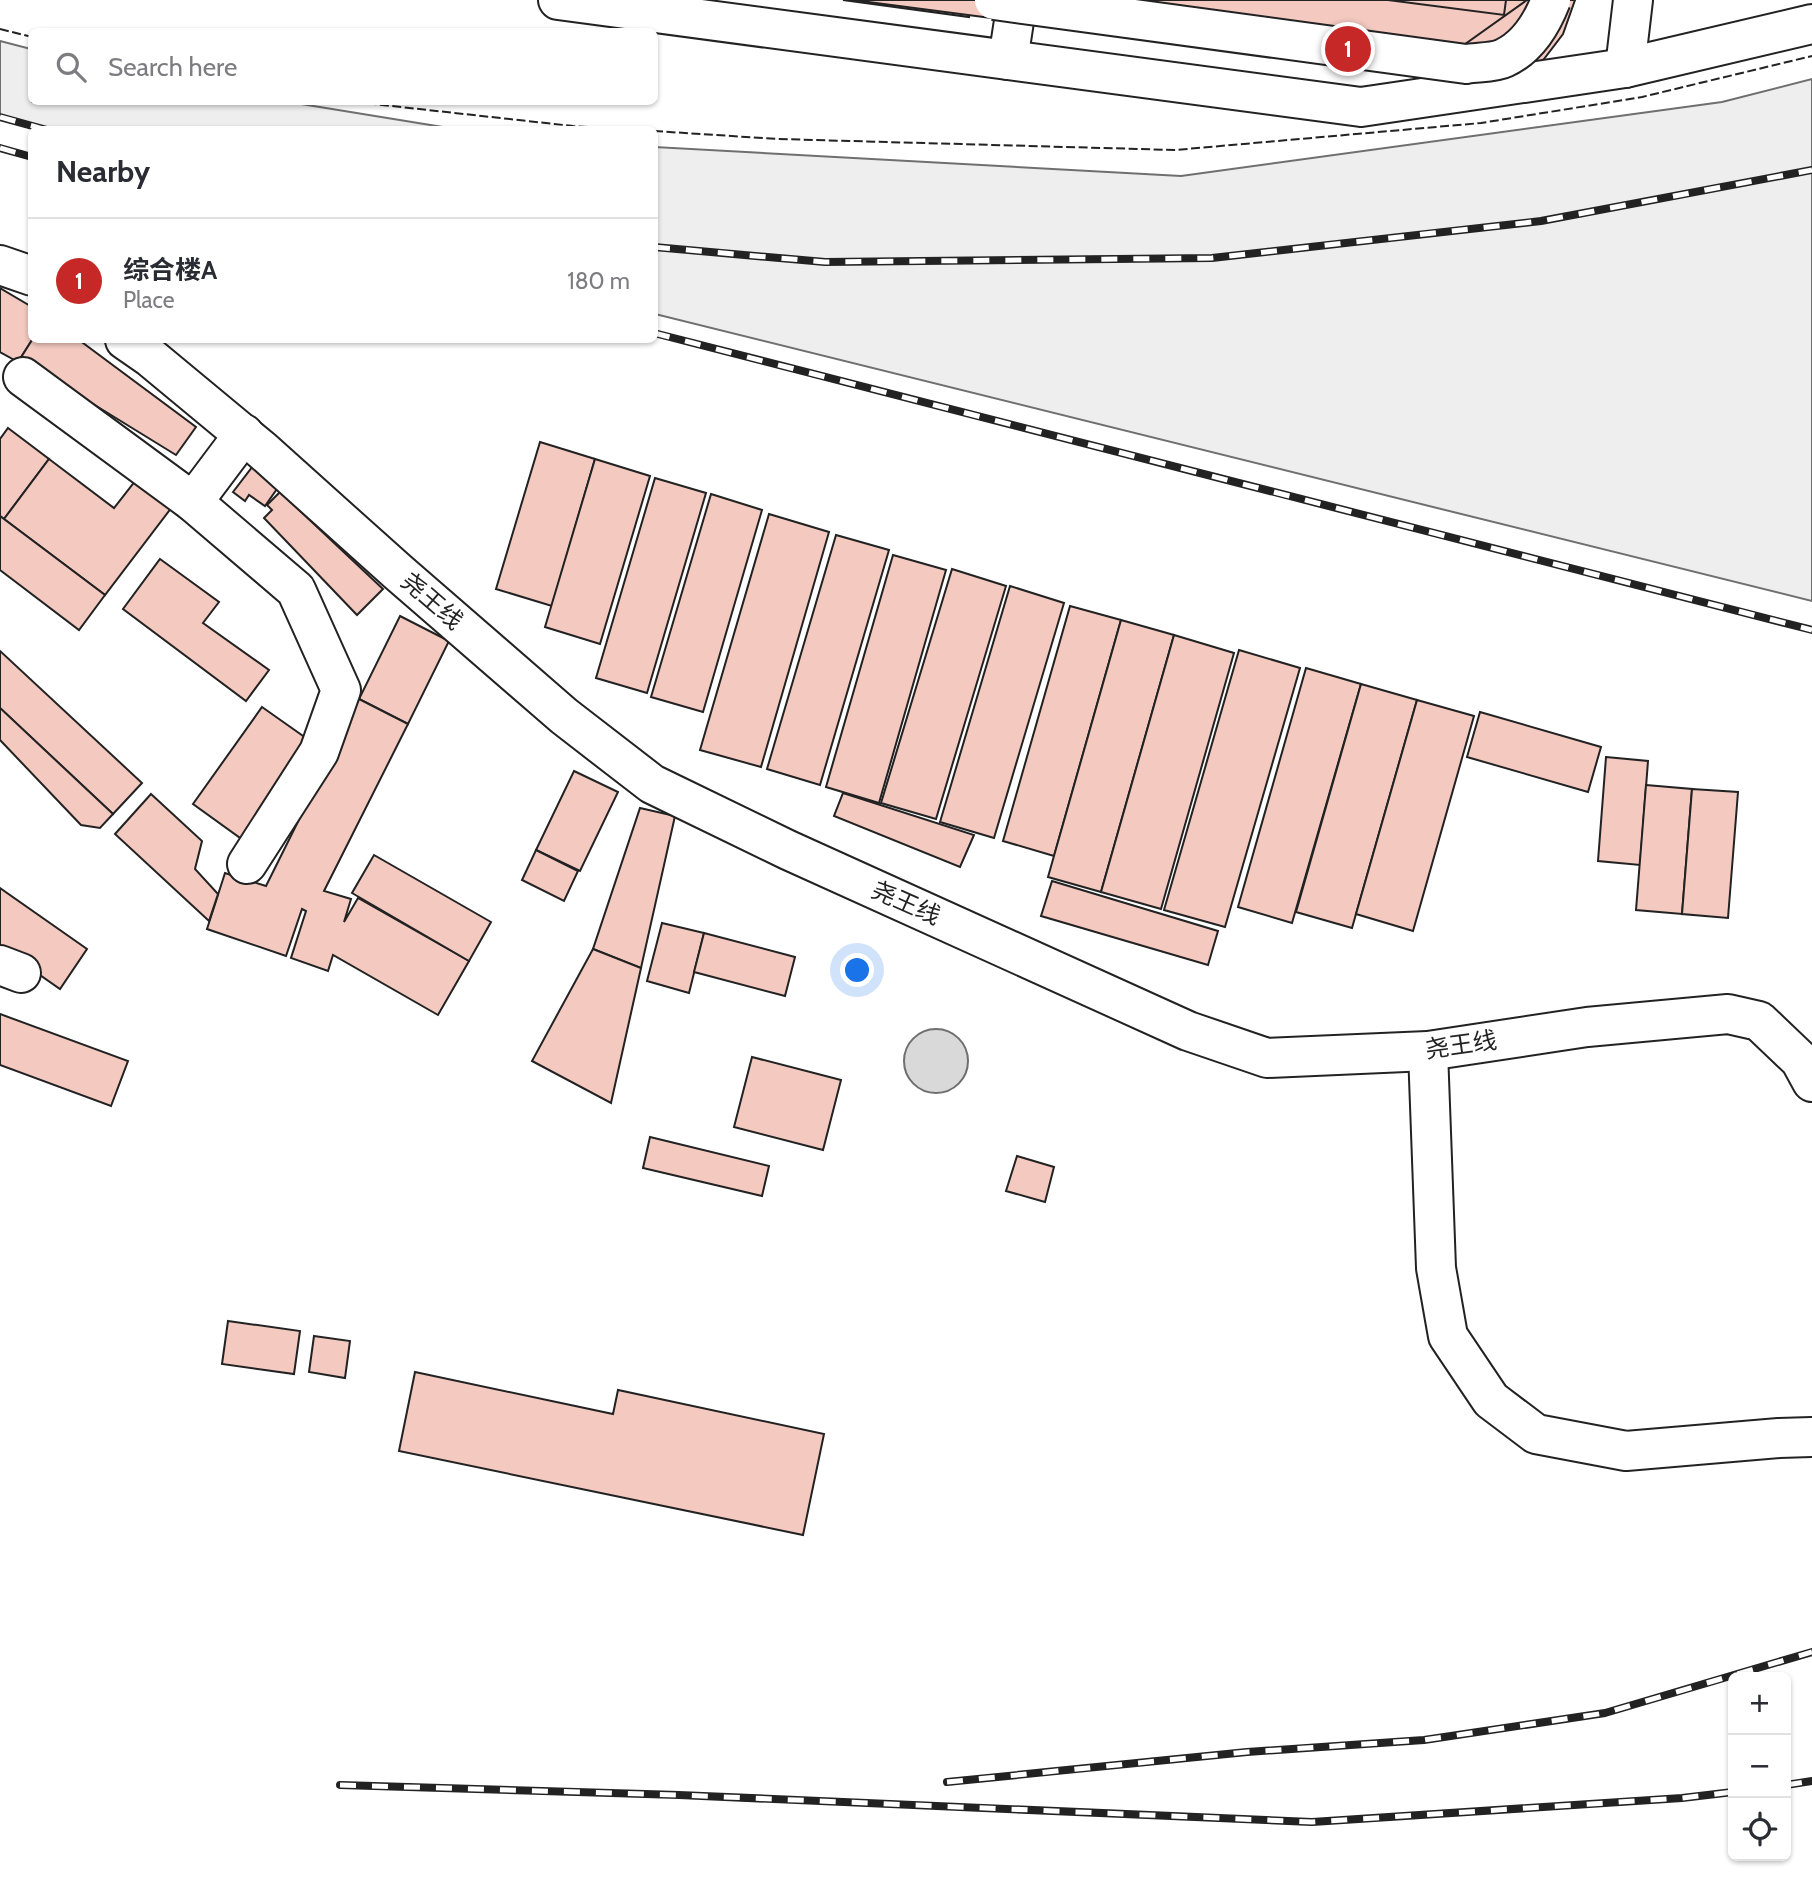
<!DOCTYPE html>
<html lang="en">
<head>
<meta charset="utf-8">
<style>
  :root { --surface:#fff; --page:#f2f2f3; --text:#2b2b33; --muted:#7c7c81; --line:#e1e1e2; --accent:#c62828 }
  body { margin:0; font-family:Cabin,"Noto Sans SC",sans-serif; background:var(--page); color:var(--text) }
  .controls { position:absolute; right:21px; bottom:21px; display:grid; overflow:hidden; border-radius:10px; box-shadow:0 2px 5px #0004 }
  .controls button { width:63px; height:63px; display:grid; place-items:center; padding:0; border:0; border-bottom:2px solid var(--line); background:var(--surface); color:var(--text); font:35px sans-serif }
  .you { position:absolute; left:858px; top:971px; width:24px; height:24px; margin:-18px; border:5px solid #fff; border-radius:50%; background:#1a73e8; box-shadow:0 0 0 10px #1a73e833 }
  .badge { display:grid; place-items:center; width:46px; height:46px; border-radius:50%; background:var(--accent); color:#fff; font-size:23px; font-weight:700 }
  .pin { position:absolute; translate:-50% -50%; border:4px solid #fff; box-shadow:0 2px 7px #0006 }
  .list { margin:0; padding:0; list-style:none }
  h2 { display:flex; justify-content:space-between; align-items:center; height:91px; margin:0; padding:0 28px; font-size:30px }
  h2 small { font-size:23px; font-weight:400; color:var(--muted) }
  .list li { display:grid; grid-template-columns:46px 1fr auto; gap:21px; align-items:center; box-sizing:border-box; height:126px; padding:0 28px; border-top:2px solid var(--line) }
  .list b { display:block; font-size:26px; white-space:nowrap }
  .list p { margin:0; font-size:23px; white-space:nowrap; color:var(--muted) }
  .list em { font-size:23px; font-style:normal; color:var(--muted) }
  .icon { flex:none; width:38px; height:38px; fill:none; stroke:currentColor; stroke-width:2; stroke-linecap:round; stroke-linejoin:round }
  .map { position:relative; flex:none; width:1812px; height:1882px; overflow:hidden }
  .search { position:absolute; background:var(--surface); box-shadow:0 2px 5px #0004; left:28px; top:28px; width:630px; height:77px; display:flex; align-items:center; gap:18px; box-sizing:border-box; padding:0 24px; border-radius:10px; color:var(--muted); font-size:26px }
  .panel { position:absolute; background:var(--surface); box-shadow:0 2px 5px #0004; left:28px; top:126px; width:630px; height:217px; border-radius:10px }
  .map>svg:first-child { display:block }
</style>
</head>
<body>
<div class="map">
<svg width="1812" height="1882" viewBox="0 0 1812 1882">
  <rect width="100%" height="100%" fill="#fff"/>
  <!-- green -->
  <g fill="#eee" stroke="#6f6f6f" stroke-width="2">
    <polygon points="0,41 31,49 32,102 289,102 455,129 46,129 0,115"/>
    <polygon points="1812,79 1812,601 655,314 655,147 1181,176 1722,102"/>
  </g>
  <!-- water -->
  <circle fill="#d9d9d9" stroke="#6f6f6f" stroke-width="2" cx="936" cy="1061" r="32"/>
  <!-- building -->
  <g fill="#f3c9c0" stroke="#222" stroke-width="2">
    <polygon points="843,0 971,0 969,17"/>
    <polygon points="853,0 1575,0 1563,34 1544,59 1520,73 1479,82"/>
    <polygon points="1055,0 1527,0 1423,74"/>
    <polygon points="1388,0 1506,0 1504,15"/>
    <polygon points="0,288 32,307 32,340 18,362 0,352"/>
    <polygon points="32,340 79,340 196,427 176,455 20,359"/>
    <polygon points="8,428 49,459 4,519 0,516 0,439"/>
    <polygon points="540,442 595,459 552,606 496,589"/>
    <polygon points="49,459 114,508 136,480 172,507 105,595 4,519"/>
    <polygon points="595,459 650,476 600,644 545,627"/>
    <polygon points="253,466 279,486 265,506 249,495 245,501 233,492"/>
    <polygon points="655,478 706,493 647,693 596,678"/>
    <polygon points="280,492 383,589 357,615 264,518 272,510 267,505"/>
    <polygon points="711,494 762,510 703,712 651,697"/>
    <polygon points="769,514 829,532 761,767 700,750"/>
    <polygon points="0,516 105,595 79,630 0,570"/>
    <polygon points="836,535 889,550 820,785 767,769"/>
    <polygon points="893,555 946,570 879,803 826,787"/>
    <polygon points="160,559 219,602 203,623 269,670 246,701 123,609"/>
    <polygon points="952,569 1006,586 936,819 881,803"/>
    <polygon points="1010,586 1064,603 994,838 940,822"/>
    <polygon points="1070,606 1121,620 1054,856 1003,841"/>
    <polygon points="400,616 449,641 408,724 359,699"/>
    <polygon points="1121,620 1174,635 1101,892 1048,877"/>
    <polygon points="1174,635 1234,653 1161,909 1101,892"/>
    <polygon points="1239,650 1300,668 1225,927 1164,910"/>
    <polygon points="0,651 142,783 113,814 0,708"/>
    <polygon points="1306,668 1361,684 1292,923 1238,907"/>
    <polygon points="1361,684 1417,700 1352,928 1296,912"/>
    <polygon points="359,699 408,724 324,891 351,899 344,922 358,898 469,961 438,1015 333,955 328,971 291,958 306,911 302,909 286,956 207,929 225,873 266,886"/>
    <polygon points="1417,700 1474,716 1413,931 1356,914"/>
    <polygon points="262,707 313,743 243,840 193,804"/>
    <polygon points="0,708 113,814 100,828 81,825 0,740"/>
    <polygon points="1480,712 1601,747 1588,792 1467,757"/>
    <polygon points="1606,757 1648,761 1640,865 1598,861"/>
    <polygon points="574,771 618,792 580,871 536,850"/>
    <polygon points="1646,785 1692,789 1682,914 1636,910"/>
    <polygon points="1692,789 1738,792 1728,918 1682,914"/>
    <polygon points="843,793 974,835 960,867 834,816"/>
    <polygon points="151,794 202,841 195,869 218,894 209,921 115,834"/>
    <polygon points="640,808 675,816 641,968 593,949"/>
    <polygon points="536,850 578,871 564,901 522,880"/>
    <polygon points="374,855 491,922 469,961 352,893"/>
    <polygon points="1052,881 1218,931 1208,965 1041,916"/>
    <polygon points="0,888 87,949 60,989 0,947"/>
    <polygon points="662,923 704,933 689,993 647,981"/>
    <polygon points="704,933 795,957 785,996 694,972"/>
    <polygon points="593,949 641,968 611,1103 532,1061"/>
    <polygon points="0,1014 128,1061 111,1106 0,1065"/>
    <polygon points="752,1057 841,1080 823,1150 734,1127"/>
    <polygon points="650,1137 769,1166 762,1196 643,1168"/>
    <polygon points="1017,1156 1054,1167 1045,1202 1006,1191"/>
    <polygon points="228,1321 300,1331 294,1374 222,1364"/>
    <polygon points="314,1336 350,1341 345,1378 309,1372"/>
    <polygon points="415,1372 613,1414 618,1390 824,1434 803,1535 399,1451"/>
  </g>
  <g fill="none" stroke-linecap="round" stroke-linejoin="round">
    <defs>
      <g id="minor">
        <polyline points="558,0 1361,107 1625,68 1812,24"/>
        <polyline points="1008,60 1014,21"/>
        <polyline points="1625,68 1633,0"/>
        <polyline points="0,265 32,276"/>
        <polyline points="125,340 151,358 262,450 398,572 564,716 652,784 788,850 1188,1031 1267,1058 1428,1051 1587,1027 1728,1014 1759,1021 1800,1060 1812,1082"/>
        <polyline points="23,377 193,502 244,434"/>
        <polyline points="193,502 296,590 341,690 319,752 247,864"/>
        <polyline points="0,965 21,973"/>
        <polyline points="1428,1051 1436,1268 1448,1336 1491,1400 1536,1434 1626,1451 1779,1438 1812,1437"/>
      </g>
    </defs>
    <!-- minor casing -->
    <use href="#minor" stroke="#222" stroke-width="42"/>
    <!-- minor -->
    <use href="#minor" stroke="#fff" stroke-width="38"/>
    <defs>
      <g id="rail">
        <polyline points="0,117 47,130"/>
        <polyline points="0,148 32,157"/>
        <polyline points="654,247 825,262 1212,258 1541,221 1812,170"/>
        <polyline points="654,333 1812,630"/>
        <polyline points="947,1782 1247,1752 1424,1740 1605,1713 1812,1652"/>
        <polyline points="340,1785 679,1795 1312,1822 1682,1798 1733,1792"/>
        <polyline points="1786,1785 1812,1781"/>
      </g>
    </defs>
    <!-- rail casing -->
    <use href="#rail" stroke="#222" stroke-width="8"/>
    <!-- rail -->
    <use href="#rail" stroke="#fff" stroke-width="5" stroke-dasharray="16" stroke-linecap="butt"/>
    <defs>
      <path id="minor-bridge" d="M994,0L1466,64C1477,62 1494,63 1504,58C1528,47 1542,23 1551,0"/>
    </defs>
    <!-- minor-bridge casing -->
    <use href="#minor-bridge" stroke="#222" stroke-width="42" stroke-linecap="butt"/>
    <!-- minor-bridge -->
    <use href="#minor-bridge" stroke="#fff" stroke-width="38"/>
    <!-- fence -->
    <g stroke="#222" stroke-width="2" stroke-dasharray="9 3.5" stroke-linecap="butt">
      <polyline points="0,29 32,37"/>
      <polyline points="355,102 573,126 626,130"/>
      <polyline points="654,131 778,139 1175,150 1481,123 1642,97 1812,56"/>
    </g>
  </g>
  <g text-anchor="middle" stroke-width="5" stroke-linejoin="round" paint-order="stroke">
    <!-- street labels -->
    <g font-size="24" fill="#222" stroke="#fff">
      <text transform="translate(432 601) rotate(41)" y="8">尧王线</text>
      <text transform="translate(906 903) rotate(24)" y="8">尧王线</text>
      <text transform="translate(1461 1045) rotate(-8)" y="8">尧王线</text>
    </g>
  </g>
</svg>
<div class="controls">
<button>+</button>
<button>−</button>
<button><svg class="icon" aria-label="locate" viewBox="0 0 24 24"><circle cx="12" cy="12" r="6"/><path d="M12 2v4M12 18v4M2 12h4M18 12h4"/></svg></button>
</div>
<div class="you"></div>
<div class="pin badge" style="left:1348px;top:49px">1</div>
<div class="search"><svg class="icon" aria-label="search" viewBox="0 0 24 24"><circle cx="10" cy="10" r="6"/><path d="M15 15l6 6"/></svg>Search here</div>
<section class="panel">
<h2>Nearby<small></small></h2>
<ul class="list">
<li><span class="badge">1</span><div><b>综合楼A</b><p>Place</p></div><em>180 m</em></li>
</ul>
</section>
</div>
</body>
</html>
